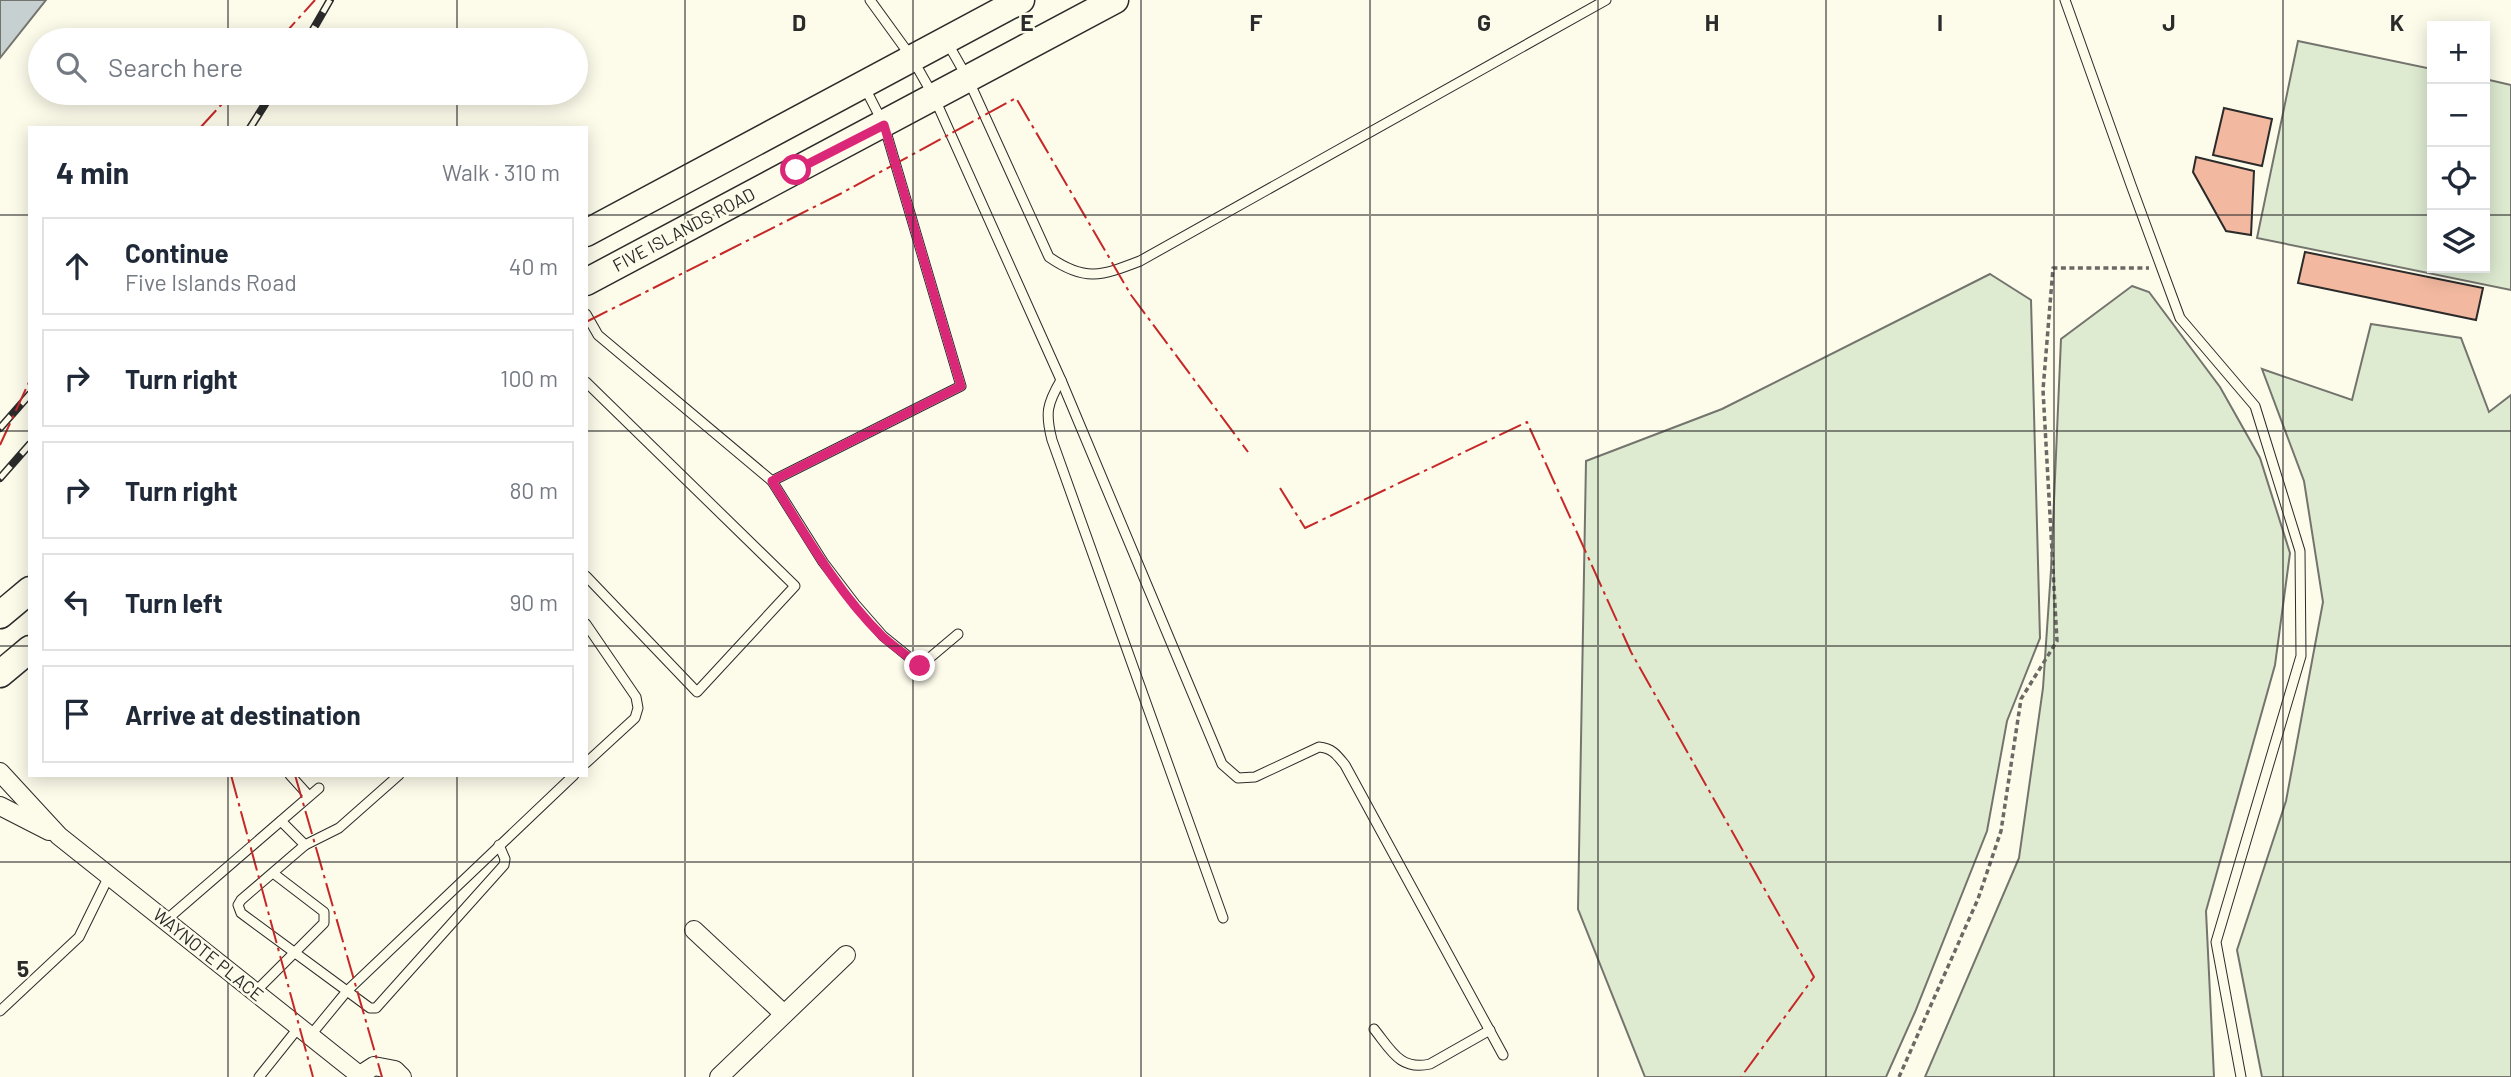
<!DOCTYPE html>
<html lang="en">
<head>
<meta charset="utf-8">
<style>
  :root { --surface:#fff; --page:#f6f6f7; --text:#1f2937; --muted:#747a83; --line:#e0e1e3 }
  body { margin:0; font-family:Barlow,sans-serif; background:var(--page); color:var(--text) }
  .controls { position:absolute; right:21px; top:21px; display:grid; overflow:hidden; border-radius:0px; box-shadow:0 4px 18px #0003 }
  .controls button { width:63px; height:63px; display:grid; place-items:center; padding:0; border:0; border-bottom:2px solid var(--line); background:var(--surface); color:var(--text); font:35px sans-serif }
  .stop { position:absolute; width:21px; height:21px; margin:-16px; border:5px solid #db2777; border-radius:50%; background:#fff }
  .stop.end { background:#db2777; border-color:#fff; box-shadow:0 2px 7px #0008 }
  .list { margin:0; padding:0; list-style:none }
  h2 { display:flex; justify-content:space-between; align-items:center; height:91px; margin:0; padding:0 28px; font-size:30px }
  h2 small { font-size:23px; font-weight:400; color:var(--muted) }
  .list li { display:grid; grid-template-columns:46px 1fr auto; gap:21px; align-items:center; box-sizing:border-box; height:98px; margin:0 14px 14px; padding:0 14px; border:2px solid var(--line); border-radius:0px }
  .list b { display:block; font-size:26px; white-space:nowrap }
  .list p { margin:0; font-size:23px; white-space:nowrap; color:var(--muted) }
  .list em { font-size:23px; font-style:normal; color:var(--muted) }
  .icon { flex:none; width:38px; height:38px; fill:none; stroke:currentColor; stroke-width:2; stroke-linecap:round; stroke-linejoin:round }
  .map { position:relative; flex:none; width:2511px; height:1077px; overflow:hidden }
  .search { position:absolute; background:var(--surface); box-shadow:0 4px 18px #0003; left:28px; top:28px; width:560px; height:77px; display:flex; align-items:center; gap:18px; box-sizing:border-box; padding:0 24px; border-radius:38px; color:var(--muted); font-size:26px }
  .panel { position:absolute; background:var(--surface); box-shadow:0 4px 18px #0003; left:28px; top:126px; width:560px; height:651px; border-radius:0px }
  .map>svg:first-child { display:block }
</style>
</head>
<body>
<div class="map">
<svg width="2511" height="1077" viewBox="0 0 2511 1077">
  <rect width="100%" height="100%" fill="#fdfbea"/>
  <!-- green -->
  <g fill="#deebd1" stroke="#74746e" stroke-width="2">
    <polygon points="2298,41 2432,69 2432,268 2485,268 2485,79 2511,85 2511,290 2257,238"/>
    <polygon points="1990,274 2031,300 2040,638 2007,721 1987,831 1915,1012 1886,1077 1645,1077 1578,909 1586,461 1722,409"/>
    <polygon points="2132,286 2149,292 2220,387 2260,458 2290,553 2275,665 2206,911 2214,1077 1925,1077 2019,858 2043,688 2051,570 2061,339"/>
    <polygon points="2371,324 2461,338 2489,412 2511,395 2511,1077 2262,1077 2237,950 2286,801 2323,602 2304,481 2262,369 2352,400"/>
  </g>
  <!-- water -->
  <polygon fill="#c7d0d0" stroke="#74746e" stroke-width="2" points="0,0 46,0 0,58"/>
  <!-- building -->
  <g fill="#f2b8a0" stroke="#2b2b2b" stroke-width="2">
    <polygon points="2224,108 2272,119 2262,166 2213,155"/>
    <polygon points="2196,157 2254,171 2251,235 2226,231 2193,172"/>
    <polygon points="2305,252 2483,288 2476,320 2298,283"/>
  </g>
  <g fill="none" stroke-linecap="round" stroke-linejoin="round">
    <defs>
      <g id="lane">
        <path d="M870,0L912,58L934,97L1061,380L1222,764L1238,778L1255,777L1319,747C1332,748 1337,755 1345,765L1503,1055"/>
        <polyline points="2065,0 2131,185 2180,318 2255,406 2300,551 2301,656 2216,942 2241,1077"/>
        <path d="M947,42L968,79L1049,257C1085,282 1101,276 1140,261L1606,0"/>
        <polyline points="586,314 598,335 772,481 961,386 884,125 864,86"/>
        <path d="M1061,380C1047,404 1045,413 1052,440L1223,918"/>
        <polyline points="586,382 795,586 697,692 586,576"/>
        <polyline points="772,481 823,562 855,604 883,636 920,666 958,634"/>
        <polyline points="586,624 636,697 638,708 635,718 586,763"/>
        <polyline points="290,775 309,796"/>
        <polyline points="399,775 339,828 305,845 241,900 238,905 241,913 370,1008 376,1008 504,865 505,859 499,845"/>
        <polyline points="281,821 305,845"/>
        <polyline points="165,921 319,788"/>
        <polyline points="255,992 324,923 324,912 273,873"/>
        <polyline points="0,1011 79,937 109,876"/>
        <path d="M1374,1029C1391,1050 1400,1071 1430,1064L1490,1030"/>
        <polyline points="310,1036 347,991 574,775"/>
        <polyline points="259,1077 299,1027"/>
      </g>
      <g id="street">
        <polyline points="0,772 59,836 358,1074"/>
        <polyline points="0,806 49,831"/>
        <polyline points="694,930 784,1014"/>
        <polyline points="357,1077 374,1066 395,1070 402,1077"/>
        <polyline points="719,1077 846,955"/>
      </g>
      <g id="primary">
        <polyline points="586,233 1021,0"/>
        <polyline points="586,282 1115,0"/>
        <polyline points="0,615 30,590"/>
        <polyline points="0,674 30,649"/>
      </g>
    </defs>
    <!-- lane casing -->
    <use href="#lane" stroke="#2b2b2b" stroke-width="11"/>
    <!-- street casing -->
    <use href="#street" stroke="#2b2b2b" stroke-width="20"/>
    <!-- primary casing -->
    <use href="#primary" stroke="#2b2b2b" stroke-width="29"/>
    <!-- path -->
    <polyline stroke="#6a6964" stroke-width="3.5" stroke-dasharray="5 3.5" stroke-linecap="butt" points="1899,1077 1978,899 2001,831 2021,699 2057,641 2043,390 2053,268 2149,268"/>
    <!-- lane -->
    <use href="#lane" stroke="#fdfbea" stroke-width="9"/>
    <!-- street -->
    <use href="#street" stroke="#fdfbea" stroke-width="18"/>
    <!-- primary -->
    <use href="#primary" stroke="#fdfbea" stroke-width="26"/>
    <defs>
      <g id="rail">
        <polyline points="307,40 330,0"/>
        <polyline points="250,128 272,93"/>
        <polyline points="0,428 30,394"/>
        <polyline points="0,478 30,444"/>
      </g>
    </defs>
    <!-- rail casing -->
    <use href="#rail" stroke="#2b2b2b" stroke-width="8"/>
    <!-- rail -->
    <use href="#rail" stroke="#fdfbea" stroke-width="5" stroke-dasharray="16" stroke-linecap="butt"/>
    <!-- power -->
    <g stroke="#c62828" stroke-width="2" stroke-dasharray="24 5 3.5 5" stroke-linecap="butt">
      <polyline points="279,40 315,0"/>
      <polyline points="200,128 232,93"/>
      <polyline points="586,322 840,194 1016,98 1131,295 1248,452"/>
      <polyline points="0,445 30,380"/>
      <polyline points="1280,488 1305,528 1527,422 1631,652 1814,977 1741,1077"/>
      <polyline points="231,775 313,1077"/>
      <polyline points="295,775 382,1077"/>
    </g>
  </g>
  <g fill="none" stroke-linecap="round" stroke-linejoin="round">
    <!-- route -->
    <path stroke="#db2777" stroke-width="9" d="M796,170L884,125L961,386L772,481C805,534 837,592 882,636C894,647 908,656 920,666"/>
  </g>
  <!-- grid -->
  <path fill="none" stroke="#2b2b2b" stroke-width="2" stroke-opacity="0.55" d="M228,0V40M457,0V40M685,0V1077M913,0V1077M1141,0V1077M1370,0V1077M1598,0V1077M1826,0V1077M2054,0V1077M2283,0V1077M228,93V128M457,93V128M0,215H30M586,215H2432M2485,215H2511M0,431H30M586,431H2511M0,646H30M586,646H2511M228,775V1077M457,775V1077M0,862H2511"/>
  <g text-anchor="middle" stroke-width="5" stroke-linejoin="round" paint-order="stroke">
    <!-- street labels -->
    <g font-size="18" fill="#2b2b2b" stroke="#fdfbea">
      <text transform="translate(684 230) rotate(-28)" y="6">FIVE ISLANDS ROAD</text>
      <text transform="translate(208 955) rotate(39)" y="6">WAYNOTE PLACE</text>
    </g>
  </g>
  <g font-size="23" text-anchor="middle" font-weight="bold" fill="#2b2b2b" stroke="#fdfbea" stroke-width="5" stroke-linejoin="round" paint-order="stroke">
    <text x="799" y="31">D</text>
    <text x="1027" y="31">E</text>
    <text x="1256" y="31">F</text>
    <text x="1484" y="31">G</text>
    <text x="1712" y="31">H</text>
    <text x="1940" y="31">I</text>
    <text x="2169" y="31">J</text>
    <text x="2397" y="31">K</text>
    <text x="23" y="977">5</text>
  </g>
</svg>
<div class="controls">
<button>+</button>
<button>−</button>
<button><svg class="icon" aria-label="locate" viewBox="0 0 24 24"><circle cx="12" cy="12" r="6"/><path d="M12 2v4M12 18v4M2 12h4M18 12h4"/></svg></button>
<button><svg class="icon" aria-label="layers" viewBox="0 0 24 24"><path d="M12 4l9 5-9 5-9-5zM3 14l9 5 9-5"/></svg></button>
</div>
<div class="stop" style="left:796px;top:170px"></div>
<div class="stop end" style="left:920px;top:666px"></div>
<div class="search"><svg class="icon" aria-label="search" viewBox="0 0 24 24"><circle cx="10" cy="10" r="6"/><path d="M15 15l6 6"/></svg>Search here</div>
<section class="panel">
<h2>4 min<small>Walk · 310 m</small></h2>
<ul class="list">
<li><svg class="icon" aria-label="ahead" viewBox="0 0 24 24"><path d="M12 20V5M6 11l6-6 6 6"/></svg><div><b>Continue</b><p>Five Islands Road</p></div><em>40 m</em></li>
<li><svg class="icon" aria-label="right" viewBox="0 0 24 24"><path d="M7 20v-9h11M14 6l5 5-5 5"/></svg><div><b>Turn right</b></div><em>100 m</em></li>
<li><svg class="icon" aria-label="right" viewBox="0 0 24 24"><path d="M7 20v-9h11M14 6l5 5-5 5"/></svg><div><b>Turn right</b></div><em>80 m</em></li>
<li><svg class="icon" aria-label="left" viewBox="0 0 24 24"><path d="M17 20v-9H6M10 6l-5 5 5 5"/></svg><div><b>Turn left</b></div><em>90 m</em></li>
<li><svg class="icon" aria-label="arrive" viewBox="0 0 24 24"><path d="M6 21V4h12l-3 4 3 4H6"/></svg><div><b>Arrive at destination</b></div></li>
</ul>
</section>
</div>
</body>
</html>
